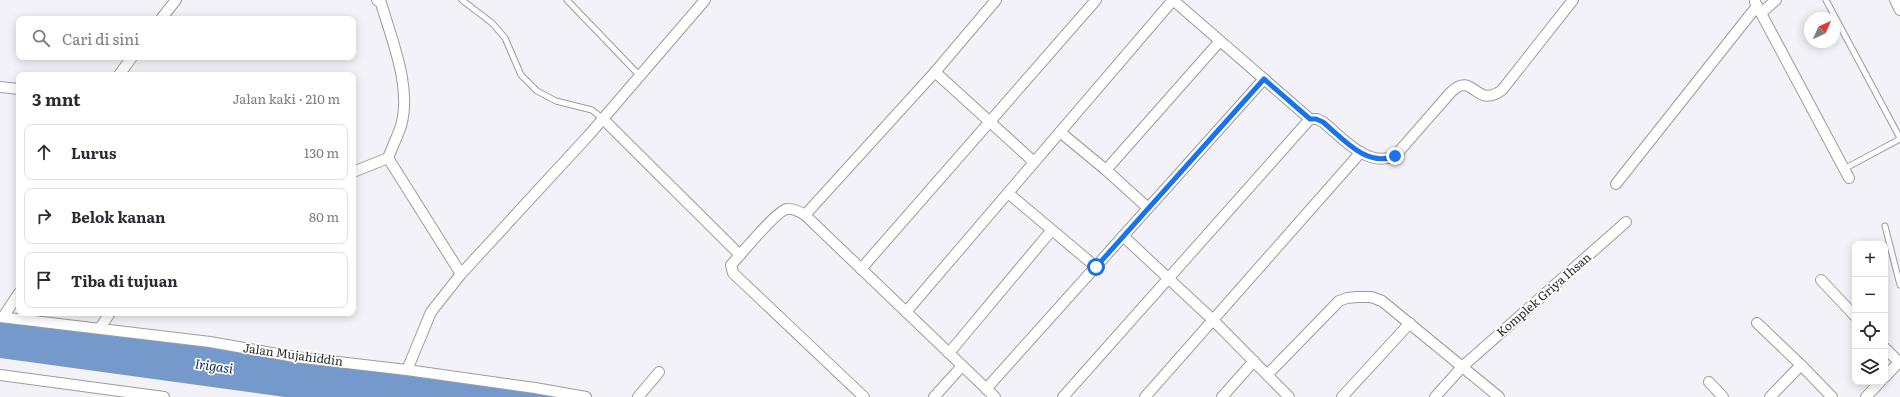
<!DOCTYPE html>
<html lang="id">
<head>
<meta charset="utf-8">
<style>
  :root { --surface:#fff; --page:#f7f7f7; --text:#2b2b33; --muted:#7c7c81; --line:#e1e1e2 }
  body { margin:0; font-family:Literata,serif; background:var(--page); color:var(--text) }
  .controls { position:absolute; right:12px; bottom:12px; display:grid; overflow:hidden; border-radius:8px; box-shadow:0 2px 10px #0003 }
  .controls button { width:36px; height:36px; display:grid; place-items:center; padding:0; border:0; border-bottom:1px solid var(--line); background:var(--surface); color:var(--text); font:20px sans-serif }
  .compass { position:absolute; left:1804px; top:12px; width:36px; height:36px; border-radius:50%; background:var(--surface); box-shadow:0 2px 10px #0003; rotate:45deg }
  .stop { position:absolute; width:12px; height:12px; margin:-9px; border:3px solid #1a73e8; border-radius:50%; background:#fff }
  .stop.end { background:#1a73e8; border-color:#fff; box-shadow:0 1px 4px #0008 }
  .list { margin:0; padding:0; list-style:none }
  h2 { display:flex; justify-content:space-between; align-items:center; height:52px; margin:0; padding:0 16px; font-size:17px }
  h2 small { font-size:13px; font-weight:400; color:var(--muted) }
  .list li { display:grid; grid-template-columns:26px 1fr auto; gap:12px; align-items:center; box-sizing:border-box; height:56px; margin:0 8px 8px; padding:0 8px; border:1px solid var(--line); border-radius:8px }
  .list b { display:block; font-size:15px; white-space:nowrap }
  .list em { font-size:13px; font-style:normal; color:var(--muted) }
  .icon { flex:none; width:22px; height:22px; fill:none; stroke:currentColor; stroke-width:2; stroke-linecap:round; stroke-linejoin:round }
  .map { position:relative; flex:none; width:1900px; height:397px; overflow:hidden }
  .search { position:absolute; background:var(--surface); box-shadow:0 2px 10px #0003; left:16px; top:16px; width:340px; height:44px; display:flex; align-items:center; gap:10px; box-sizing:border-box; padding:0 14px; border-radius:8px; color:var(--muted); font-size:15px }
  .panel { position:absolute; background:var(--surface); box-shadow:0 2px 10px #0003; left:16px; top:72px; width:340px; height:244px; border-radius:8px }
  .map>svg:first-child { display:block }
</style>
</head>
<body>
<div class="map">
<svg width="1900" height="397" viewBox="0 0 1900 397">
  <rect width="100%" height="100%" fill="#f2f2f8"/>
  <!-- water -->
  <polygon fill="#7499ca" points="0,317 570,397 285,397 0,358"/>
  <g fill="none" stroke-linecap="round" stroke-linejoin="round">
    <defs>
      <g id="lane">
        <polyline points="462,0 492,23 505,38 521,75 537,91 556,101 592,110 603,119"/>
        <polyline points="567,0 640,76"/>
        <polyline points="1826,0 1900,138"/>
        <polyline points="1844,169 1900,139"/>
        <polyline points="1885,226 1900,285"/>
      </g>
      <g id="street">
        <path d="M377,0L381,3C392,41 412,87 401,126C397,137 392,148 388,158"/>
        <polyline points="1173,0 1310,119"/>
        <polyline points="1895,0 1900,10"/>
        <polyline points="1755,2 1849,178"/>
        <polyline points="1761,13 1776,0"/>
        <polyline points="161,19 176,0"/>
        <polyline points="935,72 1034,162"/>
        <polyline points="119,75 132,57"/>
        <polyline points="0,87 19,89"/>
        <polyline points="603,119 740,255 731,265 733,273 864,397"/>
        <polyline points="1060,132 1106,170 1148,208"/>
        <polyline points="1106,170 1220,41"/>
        <polyline points="353,172 388,158 461,274"/>
        <polyline points="1616,184 1757,6"/>
        <polyline points="1008,193 1096,267"/>
        <polyline points="805,215 995,397"/>
        <polyline points="1123,236 1213,320 1289,397"/>
        <path d="M740,255C747,247 778,210 787,209C793,208 800,212 805,215L935,72L996,0"/>
        <polyline points="861,269 1096,0"/>
        <polyline points="1821,280 1855,316"/>
        <polyline points="906,312 1173,0"/>
        <polyline points="0,317 210,342 295,357 407,370 535,388 586,397"/>
        <polyline points="3,317 19,293"/>
        <polyline points="1757,323 1801,365"/>
        <polyline points="100,328 110,313"/>
        <polyline points="1885,348 1899,362 1885,377"/>
        <polyline points="949,353 1051,231"/>
        <polyline points="407,370 431,312 461,274 589,135 705,0"/>
        <polyline points="0,375 164,397"/>
        <polyline points="1267,375 1339,301 1347,298 1357,297 1371,297 1382,301 1499,397"/>
        <polyline points="1709,382 1723,397"/>
        <polyline points="986,389 1264,79"/>
        <polyline points="638,397 659,372"/>
        <polyline points="934,397 962,366"/>
        <path d="M1063,397L1310,119H1317L1323,122C1344,139 1367,168 1395,156L1451,92C1474,70 1475,110 1502,90L1573,0"/>
        <polyline points="1145,397 1361,152"/>
        <polyline points="1222,397 1254,361"/>
        <polyline points="1342,397 1410,323"/>
        <polyline points="1435,397 1462,367 1626,222"/>
        <polyline points="1770,397 1801,365 1832,397"/>
        <polyline points="1866,397 1880,382"/>
      </g>
    </defs>
    <!-- lane casing -->
    <use href="#lane" stroke="#9c9ca1" stroke-width="7"/>
    <!-- street casing -->
    <use href="#street" stroke="#9c9ca1" stroke-width="12"/>
    <!-- lane -->
    <use href="#lane" stroke="#fff" stroke-width="5"/>
    <!-- street -->
    <use href="#street" stroke="#fff" stroke-width="10"/>
  </g>
  <g fill="none" stroke-linecap="round" stroke-linejoin="round">
    <!-- route -->
    <path stroke="#1a73e8" stroke-width="5" d="M1096,267L1264,79L1310,119H1316L1323,122C1343,139 1367,168 1395,156"/>
  </g>
  <g text-anchor="middle" stroke-width="3.5" stroke-linejoin="round" paint-order="stroke">
    <!-- street labels -->
    <g font-size="12" fill="#28282a" stroke="#fff">
      <text transform="translate(1544 295) rotate(-41)" y="4">Komplek Griya Ihsan</text>
      <text transform="translate(293 355) rotate(8)" y="4">Jalan Mujahiddin</text>
    </g>
    <!-- water labels -->
    <g font-size="13" font-style="italic" fill="#032855" stroke="#fff">
      <text transform="translate(214 366) rotate(8)" y="5">Irigasi</text>
    </g>
  </g>
</svg>
<div class="controls">
<button>+</button>
<button>−</button>
<button><svg class="icon" aria-label="locate" viewBox="0 0 24 24"><circle cx="12" cy="12" r="6"/><path d="M12 2v4M12 18v4M2 12h4M18 12h4"/></svg></button>
<button><svg class="icon" aria-label="layers" viewBox="0 0 24 24"><path d="M12 4l9 5-9 5-9-5zM3 14l9 5 9-5"/></svg></button>
</div>
<svg class="compass" viewBox="-18 -18 36 36"><path d="M0-13l5 13h-10z" fill="#e53935"/><path d="M0 13l5-13h-10z" fill="#7c7c81"/></svg>
<div class="stop" style="left:1096px;top:267px"></div>
<div class="stop end" style="left:1395px;top:156px"></div>
<div class="search"><svg class="icon" aria-label="search" viewBox="0 0 24 24"><circle cx="10" cy="10" r="6"/><path d="M15 15l6 6"/></svg>Cari di sini</div>
<section class="panel">
<h2>3 mnt<small>Jalan kaki · 210 m</small></h2>
<ul class="list">
<li><svg class="icon" aria-label="ahead" viewBox="0 0 24 24"><path d="M12 20V5M6 11l6-6 6 6"/></svg><div><b>Lurus</b></div><em>130 m</em></li>
<li><svg class="icon" aria-label="right" viewBox="0 0 24 24"><path d="M7 20v-9h11M14 6l5 5-5 5"/></svg><div><b>Belok kanan</b></div><em>80 m</em></li>
<li><svg class="icon" aria-label="arrive" viewBox="0 0 24 24"><path d="M6 21V4h12l-3 4 3 4H6"/></svg><div><b>Tiba di tujuan</b></div></li>
</ul>
</section>
</div>
</body>
</html>
